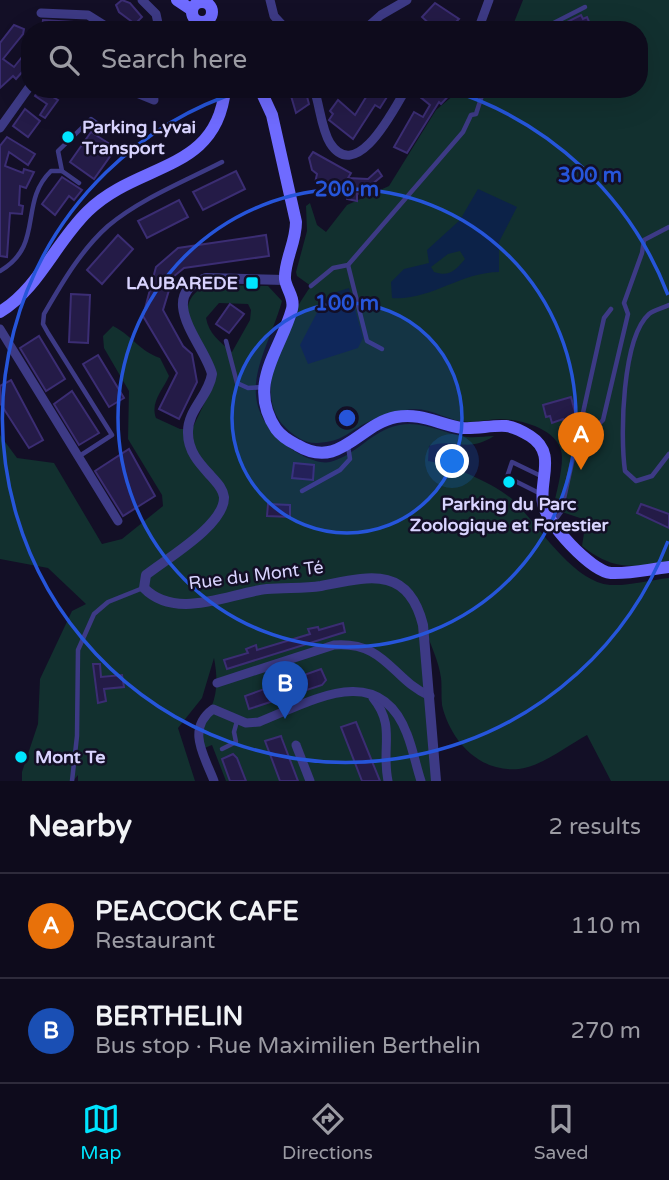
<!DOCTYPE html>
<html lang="en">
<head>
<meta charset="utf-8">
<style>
  :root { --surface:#0e0b1c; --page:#1c1929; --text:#f1f3f6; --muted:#9b9ba3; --line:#2e2b3b; --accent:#00e5ff }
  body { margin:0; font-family:"Varela Round",sans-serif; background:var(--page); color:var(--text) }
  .you { position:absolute; left:453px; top:462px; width:24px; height:24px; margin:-18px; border:5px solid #fff; border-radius:50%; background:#1a73e8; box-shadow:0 0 0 10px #1a73e833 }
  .badge { display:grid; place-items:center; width:46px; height:46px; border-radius:50%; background:var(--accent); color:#fff; font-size:23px; font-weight:700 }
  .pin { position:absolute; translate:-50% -58px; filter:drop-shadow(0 2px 4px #0008) }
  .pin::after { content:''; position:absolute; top:37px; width:24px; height:21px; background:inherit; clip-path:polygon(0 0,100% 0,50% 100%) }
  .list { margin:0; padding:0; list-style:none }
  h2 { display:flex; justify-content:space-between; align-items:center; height:91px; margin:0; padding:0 28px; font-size:30px }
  h2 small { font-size:23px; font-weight:400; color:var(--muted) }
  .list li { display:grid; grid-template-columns:46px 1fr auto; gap:21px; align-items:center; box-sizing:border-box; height:105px; padding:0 28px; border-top:2px solid var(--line) }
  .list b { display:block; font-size:26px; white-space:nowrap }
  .list p { margin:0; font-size:23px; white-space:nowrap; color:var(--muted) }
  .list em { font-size:23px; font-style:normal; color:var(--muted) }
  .icon { flex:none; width:38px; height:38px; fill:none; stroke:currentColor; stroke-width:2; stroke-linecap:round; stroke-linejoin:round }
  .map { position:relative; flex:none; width:669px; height:781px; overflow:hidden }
  .search { position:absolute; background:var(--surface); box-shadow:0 7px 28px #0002; left:21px; right:21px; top:21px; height:77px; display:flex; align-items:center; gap:18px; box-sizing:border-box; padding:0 24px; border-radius:28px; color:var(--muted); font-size:26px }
  .sheet { height:301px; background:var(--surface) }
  nav { display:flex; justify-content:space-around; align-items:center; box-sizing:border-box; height:98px; border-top:2px solid var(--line); background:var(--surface); font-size:19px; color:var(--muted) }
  nav a { display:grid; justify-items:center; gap:4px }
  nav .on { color:var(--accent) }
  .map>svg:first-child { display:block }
</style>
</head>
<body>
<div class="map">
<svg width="669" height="781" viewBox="0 0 669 781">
  <rect width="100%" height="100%" fill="#130f26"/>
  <!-- green -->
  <g fill="#12302f" fill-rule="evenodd">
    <path d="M523,0H669V562C631,567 614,571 582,546L586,520L553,509C556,493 562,474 562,457C562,430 522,419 500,419C490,419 479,422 468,422C448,422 428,405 406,410C393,412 378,417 366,423C346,433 344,441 318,443C305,444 294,436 285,427C250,393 287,319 311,286L297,276L296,272L307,231L306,206L310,203L317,225L326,232L347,205L389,186L436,110L461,89H639V30H511Z"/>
    <path d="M207,285L268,286L282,301C266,357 230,398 286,445C296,453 317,465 330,462C357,455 372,430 399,425C423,420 444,434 467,437C476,438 485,436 494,436C466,454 456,437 429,446L428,461C451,465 499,485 515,502C539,526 573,582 610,585C629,586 650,580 669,578V781H611L587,735C567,746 542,766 519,769C479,773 450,740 442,705C441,696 442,686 441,678C439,662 431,646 426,631L436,781H226L212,745L202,749L197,732C215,706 220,690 214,658L202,698L178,728L195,781H78V775L73,781H22V772L38,724L40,679L72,611L86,604L48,568L0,559V435L17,458L54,463L102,544L122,539L163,506L162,495L128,439L129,391L104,348L103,336L113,326C134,337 138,350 160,358L169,376C163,390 150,402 156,418L180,429H192L215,381L187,313C188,298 194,292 207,285ZM219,303L248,304L251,310L250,320L232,352C220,342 209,334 206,318Z"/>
  </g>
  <!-- water -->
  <g fill="#0c2248" fill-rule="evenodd">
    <path d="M478,189L517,207L499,242V272C461,272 430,301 392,298L391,282L404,269L429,263L427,250L460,220ZM460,251L465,259C455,271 449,277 434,272L431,267L448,254Z"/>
    <polygon points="349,288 363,338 358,348 308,364 300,345 321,305 333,293"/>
  </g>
  <!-- building -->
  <g fill="#241b47" stroke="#3b2d73" stroke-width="2">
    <polygon points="122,0 130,3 142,17 135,24 119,12 116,5"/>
    <polygon points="435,3 459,19 454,24 460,30 430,30 433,27 422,17"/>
    <polygon points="581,15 583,19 587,17 590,24 581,28 551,30"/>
    <polygon points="43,20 73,22 72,30 42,30"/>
    <polygon points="14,25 24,29 23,34 3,59 14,67 30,47 30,63 16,79 13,76 0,88 0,43"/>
    <polygon points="39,89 58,100 45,118 40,115 47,104 35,96"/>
    <polygon points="289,89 305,89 309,104 296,113"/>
    <polygon points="371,89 392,89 380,108 375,105 353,139 329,120 333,114 330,111 338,100 355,115"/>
    <polygon points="425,89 455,89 441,104 439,102 407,153 394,147 414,112 423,117 430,105 419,96"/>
    <polygon points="25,109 40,121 28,137 13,126"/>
    <polygon points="91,132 116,148 94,179 70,162"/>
    <polygon points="7,137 35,154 28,165 9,152 5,166 23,173 24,169 34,172 26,188 20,186 19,205 23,206 22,214 10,213 7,257 0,256 0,146"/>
    <polygon points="313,152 351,173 348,178 368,179 378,170 382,176 370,186 371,192 357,194 357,201 347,199 347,195 315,183 317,174 312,170 309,158"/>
    <polygon points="236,171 245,189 203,210 193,192"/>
    <polygon points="62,177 82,190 74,200 69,196 55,215 42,204"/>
    <polygon points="179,200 188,217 147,238 138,221"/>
    <polygon points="118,235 133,249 102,284 87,270"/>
    <polygon points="266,235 269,256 184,268 173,277 163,310 183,346 192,354 197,382 179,419 159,409 177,373 143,316 156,267 178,248"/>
    <polygon points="71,294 90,295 88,343 69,342"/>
    <polygon points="230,304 244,314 229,333 216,324"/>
    <polygon points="39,336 65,379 46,391 20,348"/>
    <polygon points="98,355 124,398 109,407 83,364"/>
    <polygon points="11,380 43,440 29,448 0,403 0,386"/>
    <polygon points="72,391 99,433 79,445 54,404"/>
    <polygon points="571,397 576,416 570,418 574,432 569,438 563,419 552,423 550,416 546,417 543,405"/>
    <polygon points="129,449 155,496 123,516 95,471"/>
    <polygon points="294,463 314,465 313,480 292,478"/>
    <polygon points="268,504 290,505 290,517 267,516"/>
    <polygon points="641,504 669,514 669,528 637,513"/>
    <polygon points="343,623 345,632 227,669 224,660 248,653 246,649 256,645 257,650 310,634 308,629 318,627 319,630"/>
    <polygon points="93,664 100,664 101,677 122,675 124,687 104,689 106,701 98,703"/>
    <polygon points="321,669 326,680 322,685 249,709 245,696"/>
    <polygon points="356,722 380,781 362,781 341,727"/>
    <polygon points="281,736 282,739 298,781 280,781 265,741"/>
    <polygon points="233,754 237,758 246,781 230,781 222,759"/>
  </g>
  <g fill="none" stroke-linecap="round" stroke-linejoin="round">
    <!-- service -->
    <g stroke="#3d3a85" stroke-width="4.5">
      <polyline points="540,30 585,7"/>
      <polyline points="62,171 58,151 91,119 105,129"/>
      <polyline points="348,265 367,341 382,349"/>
      <path d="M0,271C45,245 18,203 51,171H62L79,183"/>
      <polyline points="311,286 333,268 348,265 463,132 471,115 476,114 484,89"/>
      <path d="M669,305C663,308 654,310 649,314C622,338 620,436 625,471L636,481L652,476L669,454"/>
      <polyline points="226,341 237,383 248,388 264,387"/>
      <polyline points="580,429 597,426 603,420 628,314 624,303 642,253 644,240 669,227"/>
      <path d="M78,457L112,435L48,333L43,324L44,314C62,283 81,250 108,226C140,199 185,181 222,162"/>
      <polyline points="541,476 512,462 507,477 541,494"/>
      <polyline points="302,491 340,470 350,459 348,446"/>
      <polyline points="553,523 561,512 604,318 611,309"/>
      <polyline points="222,749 236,742 234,732 237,721"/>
      <polyline points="72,781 77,736 78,650 94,614 108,602 143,588"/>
    </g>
    <!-- minor -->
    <g stroke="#3d3a85" stroke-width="9">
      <polyline points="142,0 156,14 159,28 164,30"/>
      <polyline points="270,0 274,16 287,30"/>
      <polyline points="41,13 88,15 112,30"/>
      <polyline points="364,30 381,15 407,0"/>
      <polyline points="478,30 489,0"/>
      <polyline points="127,89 154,100"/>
      <path d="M314,89C320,106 321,128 330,143C357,185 395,107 406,89"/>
      <polyline points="0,128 30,86"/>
      <polyline points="0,329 118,521"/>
      <path d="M217,683L334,645C386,641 392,680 430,696"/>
      <path d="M373,698C396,726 381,747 388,781"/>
      <polyline points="296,745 310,781"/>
      <path d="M214,781C204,755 186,729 213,709L246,723L259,722C310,702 379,659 407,734C413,749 416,766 421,781"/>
    </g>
    <!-- tertiary -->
    <path stroke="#3d3a85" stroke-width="10" d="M285,280L206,278C154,296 205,345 212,374C209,396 187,410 188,433C188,451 199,463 210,475C216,482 223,488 224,497C225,525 166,559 146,575L144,588C176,621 230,593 267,589C285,587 303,589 321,586C367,577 408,564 423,625L436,781"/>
    <!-- secondary -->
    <g stroke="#6f6bff" stroke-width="12">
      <polyline points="177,0 192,10"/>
      <circle cx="202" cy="12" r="10"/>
      <path d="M260,89L272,115L296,222C296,243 284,261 285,279C286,289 295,297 292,309C281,350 246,384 276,429C281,436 289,441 297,445C340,471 359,424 396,417C421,412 440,425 463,428C477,429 492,425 506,426C515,427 522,431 530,436C557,453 539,479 543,503C546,523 591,571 611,573C630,574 650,569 669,567"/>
      <path d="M0,312C39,288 55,243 88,211C138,162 217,173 225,89"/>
    </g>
  </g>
  <!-- distance rings -->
  <circle cx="347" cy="418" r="115" fill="#2655da" fill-opacity=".12"/>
  <g fill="none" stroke="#2655da" stroke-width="3.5">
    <circle cx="347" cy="418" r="115"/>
    <circle cx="347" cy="418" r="229"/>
    <path d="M668 541A344 344 0 1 1 244 90M450 90A344 344 0 0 1 668 295"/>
  </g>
  <!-- markers -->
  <g fill="#00e5ff" stroke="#130f26" stroke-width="2.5">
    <circle cx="68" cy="137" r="7"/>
    <rect x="245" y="276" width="14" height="14" rx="3.5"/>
    <circle cx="509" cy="482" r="7"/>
    <circle cx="21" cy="757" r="7"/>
  </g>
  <g text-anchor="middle" stroke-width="5" stroke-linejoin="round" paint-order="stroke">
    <!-- poi labels -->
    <g font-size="18" font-weight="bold" fill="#d9d4ff" stroke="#130f26" text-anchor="start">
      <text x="82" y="133">Parking Lyvai<tspan x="82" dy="21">Transport</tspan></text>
      <text x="238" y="289" text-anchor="end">LAUBAREDE</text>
      <text x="509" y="510" text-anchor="middle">Parking du Parc<tspan x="509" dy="21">Zoologique et Forestier</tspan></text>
      <text x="35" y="763">Mont Te</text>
    </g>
    <!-- street labels -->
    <g font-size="18" fill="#d9d4ff" stroke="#130f26">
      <text transform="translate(256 575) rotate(-7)" y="6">Rue du Mont Té</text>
    </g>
  </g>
  <circle cx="347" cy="418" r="10" fill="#2655da" stroke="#130f26" stroke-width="3.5"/>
  <g font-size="21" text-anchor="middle" font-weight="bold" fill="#2655da" stroke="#130f26" stroke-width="5" stroke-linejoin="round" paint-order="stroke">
    <text x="590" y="182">300 m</text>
    <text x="347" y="196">200 m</text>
    <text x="347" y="310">100 m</text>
  </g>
</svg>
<div class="you"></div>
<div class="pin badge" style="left:581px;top:470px;background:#e8710a">A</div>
<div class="pin badge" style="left:285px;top:719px;background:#1a4fb4">B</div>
<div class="search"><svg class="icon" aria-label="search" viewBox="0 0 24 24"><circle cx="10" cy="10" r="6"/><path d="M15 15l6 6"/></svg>Search here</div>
</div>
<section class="sheet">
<h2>Nearby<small>2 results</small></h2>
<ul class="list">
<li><span class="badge" style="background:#e8710a">A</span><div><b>PEACOCK CAFE</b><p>Restaurant</p></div><em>110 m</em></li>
<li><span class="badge" style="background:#1a4fb4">B</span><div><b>BERTHELIN</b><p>Bus stop · Rue Maximilien Berthelin</p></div><em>270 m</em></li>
</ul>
</section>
<nav>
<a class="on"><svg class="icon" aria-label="map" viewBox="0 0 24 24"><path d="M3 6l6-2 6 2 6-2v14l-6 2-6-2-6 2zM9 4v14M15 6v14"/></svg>Map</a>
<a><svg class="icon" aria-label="directions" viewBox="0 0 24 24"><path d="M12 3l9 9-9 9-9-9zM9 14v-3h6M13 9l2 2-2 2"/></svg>Directions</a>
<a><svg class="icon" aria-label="saved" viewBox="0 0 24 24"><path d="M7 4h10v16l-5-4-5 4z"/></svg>Saved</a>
</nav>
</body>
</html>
